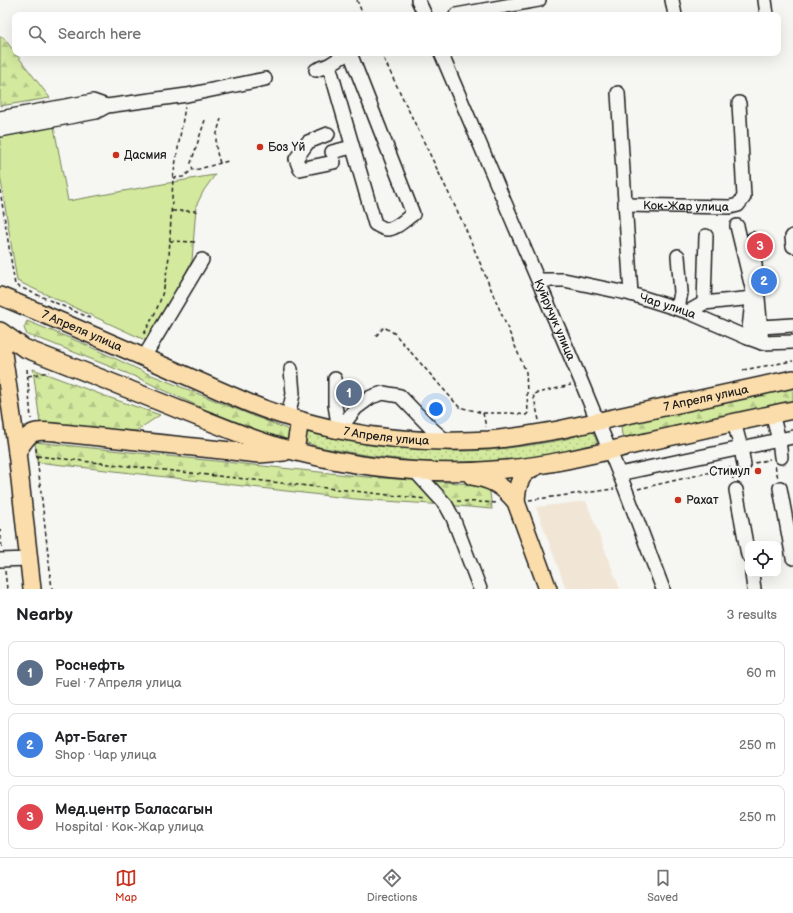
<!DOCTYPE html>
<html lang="en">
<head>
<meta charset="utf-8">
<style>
  :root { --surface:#fff; --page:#f2f2f2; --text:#202124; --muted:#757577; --line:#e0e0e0; --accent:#c8321e }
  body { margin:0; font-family:"Balsamiq Sans",sans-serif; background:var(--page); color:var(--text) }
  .controls { position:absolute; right:12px; bottom:12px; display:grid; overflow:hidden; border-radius:8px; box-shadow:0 4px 16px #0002 }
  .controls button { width:36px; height:36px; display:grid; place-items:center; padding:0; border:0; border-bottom:1px solid var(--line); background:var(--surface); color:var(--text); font:20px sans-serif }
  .you { position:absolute; left:436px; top:409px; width:14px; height:14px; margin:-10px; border:3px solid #fff; border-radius:50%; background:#1a73e8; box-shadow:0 0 0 6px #1a73e833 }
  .badge { display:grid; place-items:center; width:26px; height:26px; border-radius:50%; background:var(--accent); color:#fff; font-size:13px; font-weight:700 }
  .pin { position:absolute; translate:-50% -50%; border:2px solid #fff; box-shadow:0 1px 4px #0006 }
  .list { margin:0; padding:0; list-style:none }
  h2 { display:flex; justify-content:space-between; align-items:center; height:52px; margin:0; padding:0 16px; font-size:17px }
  h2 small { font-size:13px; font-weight:400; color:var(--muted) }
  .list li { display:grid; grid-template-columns:26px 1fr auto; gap:12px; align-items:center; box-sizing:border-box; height:64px; margin:0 8px 8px; padding:0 8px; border:1px solid var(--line); border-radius:8px }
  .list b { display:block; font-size:15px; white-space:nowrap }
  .list p { margin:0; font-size:13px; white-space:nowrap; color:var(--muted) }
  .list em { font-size:13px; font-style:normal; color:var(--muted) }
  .icon { flex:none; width:22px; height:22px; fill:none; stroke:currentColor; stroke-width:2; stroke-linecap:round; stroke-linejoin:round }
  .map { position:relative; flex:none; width:793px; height:589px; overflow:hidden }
  .search { position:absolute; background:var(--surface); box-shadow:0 4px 16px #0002; left:12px; right:12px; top:12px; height:44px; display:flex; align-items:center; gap:10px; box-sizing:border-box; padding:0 14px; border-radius:8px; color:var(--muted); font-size:15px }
  .sheet { height:268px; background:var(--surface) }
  nav { display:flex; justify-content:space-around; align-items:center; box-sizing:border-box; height:56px; border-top:1px solid var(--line); background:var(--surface); font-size:11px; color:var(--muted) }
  nav a { display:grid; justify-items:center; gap:2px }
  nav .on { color:var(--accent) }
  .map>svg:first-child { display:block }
</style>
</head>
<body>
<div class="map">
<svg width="793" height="589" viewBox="0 0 793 589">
  <defs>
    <pattern id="grass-dots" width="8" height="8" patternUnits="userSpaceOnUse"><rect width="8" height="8" fill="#d2e99e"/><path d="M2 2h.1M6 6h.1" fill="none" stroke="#b4c788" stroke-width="1.8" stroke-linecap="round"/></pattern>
    <pattern id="forest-firs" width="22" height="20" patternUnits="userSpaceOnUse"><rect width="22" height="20" fill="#d2e99e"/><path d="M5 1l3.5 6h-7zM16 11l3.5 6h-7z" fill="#b4c788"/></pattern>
  </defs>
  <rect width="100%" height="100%" fill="#f6f6f2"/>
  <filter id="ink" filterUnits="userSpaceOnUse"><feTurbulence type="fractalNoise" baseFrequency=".025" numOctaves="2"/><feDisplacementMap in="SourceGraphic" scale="8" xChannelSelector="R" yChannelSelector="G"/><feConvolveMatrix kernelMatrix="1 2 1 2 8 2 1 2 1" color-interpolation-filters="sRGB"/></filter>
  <g filter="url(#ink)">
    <!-- built -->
    <polygon fill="#f1e6d6" points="586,501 620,589 566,589 536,507"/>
    <!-- grass -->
    <path fill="url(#grass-dots)" stroke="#77825d" d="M308,431C367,441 427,455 487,450C513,448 540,444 566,439C575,437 583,431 592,432C596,437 597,441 596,446L571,453L502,461L462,464L414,461L365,455L319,447L305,442L303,439L304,433Z"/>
    <!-- forest -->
    <g fill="url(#forest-firs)" stroke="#77825d">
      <polygon points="0,37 3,37 50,98 0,106"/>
      <polygon points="27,321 82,343 144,372 251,415 292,431 287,442 204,409 136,377 46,341 27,335 24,328"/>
      <polygon points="33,369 105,396 160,415 136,431 107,429 40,423"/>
      <polygon points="793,386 793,404 627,438 622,435 621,428 624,424"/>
      <polygon points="35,442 367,477 489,485 492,509 446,505 355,499 37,462"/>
    </g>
    <!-- green -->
    <polygon fill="#d2e99e" stroke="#77825d" points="54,127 68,201 202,177 215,175 204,190 196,206 192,261 166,310 147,341 17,281 0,175 0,137"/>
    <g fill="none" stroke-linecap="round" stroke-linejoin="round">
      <defs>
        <g id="minor">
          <polyline points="418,0 425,15"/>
          <polyline points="672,0 675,15"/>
          <polyline points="765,0 767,15"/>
          <polyline points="456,15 539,0"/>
          <path id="s1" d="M441,53L581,381L625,488L663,589"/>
          <path d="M329,65L375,224C379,226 383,229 387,229C395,230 407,218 413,214L350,53"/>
          <polyline points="316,70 329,65 348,53"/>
          <polyline points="618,93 631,294"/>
          <polyline points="0,118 93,101 107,106"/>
          <polyline points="0,130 96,112 107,106 187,95 265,79"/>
          <polyline points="328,134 308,142 296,159 300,169 334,162"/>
          <polyline points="332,152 352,147"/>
          <path id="s2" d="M625,205L730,207L738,205L744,197L739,103"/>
          <polyline points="737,226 753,292 748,338"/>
          <polyline points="793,236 792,237 793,246"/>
          <polyline points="753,239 756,277"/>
          <polyline points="678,256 681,292 678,309"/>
          <path id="s3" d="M539,280H564L631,294L688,312L748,338L762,343L793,342"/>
          <polyline points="758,298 762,343"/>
          <polyline points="704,303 706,236"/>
          <polyline points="688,312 704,303 753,298"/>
          <polyline points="761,327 793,325"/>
          <polyline points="144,357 202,260"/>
          <polyline points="335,379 335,405 339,430"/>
          <polyline points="772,414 779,440 781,457"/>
          <polyline points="288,417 293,394 291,369"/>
          <polyline points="734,422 741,448 744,465"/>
          <polyline points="339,430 356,408 371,397 383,393 400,396 432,429 446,441"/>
          <polyline points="415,471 446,505 453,518 480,589"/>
          <polyline points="619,474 793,437"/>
          <polyline points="780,488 793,558"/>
          <polyline points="736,490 748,555"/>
          <polyline points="0,560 29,559"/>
          <polyline points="752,574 754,589"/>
        </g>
        <g id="major">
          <path id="s4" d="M0,296C56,319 111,343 166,367C192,378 218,390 244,401C274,414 307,423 339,430C388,440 439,443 489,440C512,438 535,434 558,430L793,379"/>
          <path d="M0,331L24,348C76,368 128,389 180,410C219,425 257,442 297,452C365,469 437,476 507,469C550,465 591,455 633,445C686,433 739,421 793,410"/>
          <polyline points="0,332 17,452 32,589"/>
          <polyline points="295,451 300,420"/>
          <path d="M17,452C21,446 26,436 33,433C40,430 55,432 62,433L259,454L284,452"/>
          <path d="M472,476C492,479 503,486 516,502L548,589"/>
          <path d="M516,502C517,484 520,473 537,466"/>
        </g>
      </defs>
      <!-- minor casing -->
      <use href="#minor" stroke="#1c1c1c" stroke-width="16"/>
      <!-- major casing -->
      <use href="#major" stroke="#1c1c1c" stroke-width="20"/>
      <!-- path -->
      <g stroke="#1c1c1c" stroke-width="1.5" stroke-dasharray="4 3" stroke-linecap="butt">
        <polyline points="357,0 363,15"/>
        <polyline points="205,120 191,163 193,170 199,169 228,161"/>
        <path d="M220,163C214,145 215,138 221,119"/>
        <polyline points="173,178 183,177 192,170"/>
        <polyline points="0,190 15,285 90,318"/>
        <polyline points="172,211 199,211"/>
        <polyline points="170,241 197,242"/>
        <polyline points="144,334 155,313 160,301 164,288 169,257 173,178 185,107"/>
        <polyline points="376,336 384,327 394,333 459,407 483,413 511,413 526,415 528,413 526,372 464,225 381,53"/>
        <polyline points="27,369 31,419"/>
        <polyline points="743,370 793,361"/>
        <polyline points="28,376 49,372"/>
        <polyline points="483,413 486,427"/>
        <polyline points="539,420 533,394 571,385"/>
        <polyline points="36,448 52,589"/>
        <polyline points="37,456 426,499"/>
        <polyline points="755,463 770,459"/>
        <polyline points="775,466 778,478"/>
        <polyline points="731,469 733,479"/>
        <polyline points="638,489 733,467"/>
        <polyline points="529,500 614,489"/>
        <polyline points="457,501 499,503"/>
        <polyline points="0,529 2,549"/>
        <polyline points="5,571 7,589"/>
      </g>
      <!-- minor -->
      <use href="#minor" stroke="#f6f6f2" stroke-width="13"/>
      <!-- major -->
      <use href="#major" stroke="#fbddab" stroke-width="17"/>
    </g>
  </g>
  <!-- markers -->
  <g fill="#c8321e" stroke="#f6f6f2" stroke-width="1.5">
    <circle cx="260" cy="147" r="4"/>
    <circle cx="116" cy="155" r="4"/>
    <circle cx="758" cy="471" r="4"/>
    <circle cx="678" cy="500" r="4"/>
  </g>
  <g text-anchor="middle" stroke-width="4" stroke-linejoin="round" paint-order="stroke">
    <!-- poi labels -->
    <g font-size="12" fill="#1c1c1c" stroke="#f6f6f2" text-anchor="start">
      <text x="268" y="151">Боз Үй</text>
      <text x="124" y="159">Дасмия</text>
      <text x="750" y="475" text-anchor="end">Стимул</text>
      <text x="686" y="504">Рахат</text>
    </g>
    <!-- street labels -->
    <g font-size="12" fill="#1c1c1c" stroke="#f6f6f2">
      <text dy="4" stroke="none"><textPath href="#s2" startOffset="61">Кок-Жар улица</textPath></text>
      <text dy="4" stroke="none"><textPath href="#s3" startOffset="132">Чар улица</textPath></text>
      <text dy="4" stroke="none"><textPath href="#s1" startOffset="290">Куйручук улица</textPath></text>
      <text dy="4" stroke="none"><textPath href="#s4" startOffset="89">7 Апреля улица</textPath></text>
      <text dy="4" stroke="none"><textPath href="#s4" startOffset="737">7 Апреля улица</textPath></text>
      <text dy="4" stroke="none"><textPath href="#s4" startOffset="413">7 Апреля улица</textPath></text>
    </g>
  </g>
</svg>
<div class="controls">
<button><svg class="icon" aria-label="locate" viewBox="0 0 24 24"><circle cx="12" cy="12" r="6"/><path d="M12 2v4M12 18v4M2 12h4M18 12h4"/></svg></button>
</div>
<div class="you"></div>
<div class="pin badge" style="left:349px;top:393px;background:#5c6f8a">1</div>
<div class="pin badge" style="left:764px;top:281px;background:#3f7fe0">2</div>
<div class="pin badge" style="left:760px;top:246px;background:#e0444e">3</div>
<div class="search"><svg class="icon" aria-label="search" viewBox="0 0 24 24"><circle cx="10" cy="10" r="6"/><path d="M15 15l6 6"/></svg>Search here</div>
</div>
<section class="sheet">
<h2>Nearby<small>3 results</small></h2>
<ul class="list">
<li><span class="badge" style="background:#5c6f8a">1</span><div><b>Роснефть</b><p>Fuel · 7 Апреля улица</p></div><em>60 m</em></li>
<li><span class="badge" style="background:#3f7fe0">2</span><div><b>Арт-Багет</b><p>Shop · Чар улица</p></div><em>250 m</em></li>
<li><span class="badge" style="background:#e0444e">3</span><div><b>Мед.центр Баласагын</b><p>Hospital · Кок-Жар улица</p></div><em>250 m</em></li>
</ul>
</section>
<nav>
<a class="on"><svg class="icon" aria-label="map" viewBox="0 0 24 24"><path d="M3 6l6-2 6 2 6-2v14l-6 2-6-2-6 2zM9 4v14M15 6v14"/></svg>Map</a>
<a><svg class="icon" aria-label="directions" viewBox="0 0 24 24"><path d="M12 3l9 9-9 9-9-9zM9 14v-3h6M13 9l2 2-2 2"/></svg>Directions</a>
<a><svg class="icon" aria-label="saved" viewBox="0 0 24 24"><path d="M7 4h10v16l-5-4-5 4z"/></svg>Saved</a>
</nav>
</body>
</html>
